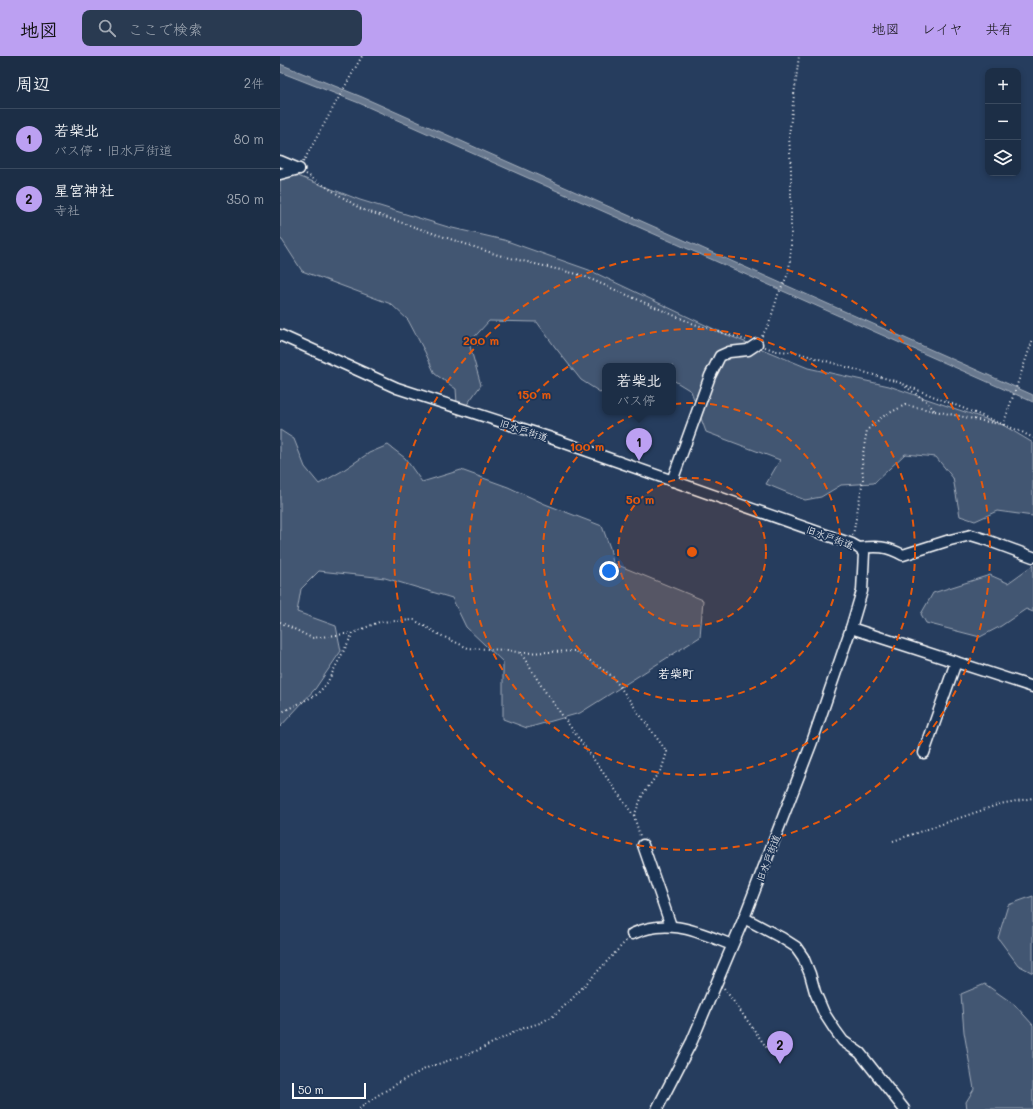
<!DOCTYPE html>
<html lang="ja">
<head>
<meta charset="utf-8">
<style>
  :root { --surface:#1c2e46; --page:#293a51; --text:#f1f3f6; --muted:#a0a8b3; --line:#3a4a5f; --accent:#bca0f2 }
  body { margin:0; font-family:Mali,"Klee One",sans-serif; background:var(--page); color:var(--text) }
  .controls { position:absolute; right:12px; top:12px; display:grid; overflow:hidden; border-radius:8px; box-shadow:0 2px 6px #0003 }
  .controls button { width:36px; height:36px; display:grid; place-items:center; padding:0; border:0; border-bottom:1px solid var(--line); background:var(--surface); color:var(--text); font:20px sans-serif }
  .scale { position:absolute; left:12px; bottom:10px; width:74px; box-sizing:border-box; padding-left:4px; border:2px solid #fff; border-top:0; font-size:11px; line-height:14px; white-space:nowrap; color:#fff; -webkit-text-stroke:3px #1d3557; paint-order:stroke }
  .you { position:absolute; left:329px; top:515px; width:14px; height:14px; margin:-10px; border:3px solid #fff; border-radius:50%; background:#1a73e8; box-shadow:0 0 0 6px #1a73e833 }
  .badge { display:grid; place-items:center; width:26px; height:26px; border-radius:50%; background:var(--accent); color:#111; font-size:13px; font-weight:700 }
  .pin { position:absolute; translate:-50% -33px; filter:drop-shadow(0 1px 2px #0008) }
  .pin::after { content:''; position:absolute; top:21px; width:14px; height:12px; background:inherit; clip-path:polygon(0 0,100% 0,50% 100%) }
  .popup { position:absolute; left:322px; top:307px; width:74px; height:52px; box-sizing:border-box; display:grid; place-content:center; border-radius:8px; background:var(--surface); filter:drop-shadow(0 1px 3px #0005); font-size:13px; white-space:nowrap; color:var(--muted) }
  .popup b { font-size:15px; color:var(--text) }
  .popup::after { content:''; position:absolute; left:50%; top:100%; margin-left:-8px; border:8px solid transparent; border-top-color:var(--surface) }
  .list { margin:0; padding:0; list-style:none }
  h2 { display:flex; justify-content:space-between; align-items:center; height:52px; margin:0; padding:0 16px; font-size:17px }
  h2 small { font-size:13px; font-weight:400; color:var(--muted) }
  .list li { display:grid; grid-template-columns:26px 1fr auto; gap:12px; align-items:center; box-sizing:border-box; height:60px; padding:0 16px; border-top:1px solid var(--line) }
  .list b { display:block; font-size:15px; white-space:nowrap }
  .list p { margin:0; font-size:13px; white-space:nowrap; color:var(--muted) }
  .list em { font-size:13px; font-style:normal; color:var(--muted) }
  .icon { flex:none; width:22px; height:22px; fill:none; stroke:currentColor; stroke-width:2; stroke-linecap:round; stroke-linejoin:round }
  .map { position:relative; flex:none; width:753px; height:1053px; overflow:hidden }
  header { display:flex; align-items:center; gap:24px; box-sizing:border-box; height:56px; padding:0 20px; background:var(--accent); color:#111 }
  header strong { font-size:19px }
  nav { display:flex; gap:22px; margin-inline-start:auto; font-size:14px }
  .search { width:280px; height:36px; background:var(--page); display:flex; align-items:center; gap:10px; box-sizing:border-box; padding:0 14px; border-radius:8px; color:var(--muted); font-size:15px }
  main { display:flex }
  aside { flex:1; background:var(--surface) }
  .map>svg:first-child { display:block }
</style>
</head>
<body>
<header>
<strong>地図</strong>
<div class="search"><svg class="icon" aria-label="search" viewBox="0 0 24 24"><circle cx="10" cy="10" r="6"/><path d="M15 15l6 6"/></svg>ここで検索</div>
<nav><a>地図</a><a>レイヤ</a><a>共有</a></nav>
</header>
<main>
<aside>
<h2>周辺<small>2件</small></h2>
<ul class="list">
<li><span class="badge">1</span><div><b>若柴北</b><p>バス停 · 旧水戸街道</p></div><em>80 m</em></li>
<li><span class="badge">2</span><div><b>星宮神社</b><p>寺社</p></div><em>350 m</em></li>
</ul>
</aside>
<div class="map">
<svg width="753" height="1053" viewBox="0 0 753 1053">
  <rect width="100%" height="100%" fill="#263d5e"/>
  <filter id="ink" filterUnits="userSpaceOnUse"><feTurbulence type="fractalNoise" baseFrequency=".025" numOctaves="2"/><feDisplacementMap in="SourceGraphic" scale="8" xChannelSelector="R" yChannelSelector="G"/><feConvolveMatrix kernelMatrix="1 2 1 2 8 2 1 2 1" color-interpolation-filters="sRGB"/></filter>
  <g filter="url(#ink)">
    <!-- green -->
    <g fill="#425672" stroke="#a0aab8">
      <polygon points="0,113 80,144 168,171 224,184 309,214 438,275 528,312 609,330 723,369 753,387 753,460 717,455 695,465 680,460 673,422 656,401 625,398 594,427 561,429 541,441 525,444 486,428 500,404 426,376 411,335 393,324 393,310 325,310 325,338 323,338 301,324 275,291 257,266 209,265 189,287 201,329 178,361 176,333 155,318 145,296 128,264 111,248 22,215 2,184 0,183"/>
      <polygon points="0,374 14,383 25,411 39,428 62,415 89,397 108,389 125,402 142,426 181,414 228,431 265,448 322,470 330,492 333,507 423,544 420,581 300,657 247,672 223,663 223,606 186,571 172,542 105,522 39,515 21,533 17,556 56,570 61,595 35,633 0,671"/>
      <polygon points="753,509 753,556 746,553 721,570 700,581 646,567 641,558 653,537 710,519 728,527"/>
      <polygon points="753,840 753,917 738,909 718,882 728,849"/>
      <polygon points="705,928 735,949 753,969 753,1053 687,1053 686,1046 694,1033 684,976 681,938"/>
    </g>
    <!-- water -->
    <polygon fill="#67788e" stroke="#a4aebb" points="0,8 82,41 753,339 753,346 79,47 0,16"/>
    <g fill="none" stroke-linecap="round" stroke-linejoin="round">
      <defs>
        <g id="minor">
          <polyline points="0,105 19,113"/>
          <polyline points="0,118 19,113"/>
          <polyline points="0,279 117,332 268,381 572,488 579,492 584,497 582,535 571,572 532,686 464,862 412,985 377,1053"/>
          <polyline points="392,425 430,320 440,300 449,296 468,294 477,288"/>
          <path d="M579,492C598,490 606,490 623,499L670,484L691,479L704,483L753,501"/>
          <polyline points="571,572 753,631"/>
          <polyline points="644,697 676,606"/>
          <polyline points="363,789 391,870"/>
          <polyline points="464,862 502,882 516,891 523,901 530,918 535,936 544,957 555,974 563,985 580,997 624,1053"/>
          <path d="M352,878C389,861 418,876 452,889"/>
        </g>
      </defs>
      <!-- minor casing -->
      <use href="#minor" stroke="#fff" stroke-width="13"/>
      <!-- path -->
      <g stroke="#fff" stroke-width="2" stroke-dasharray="1 3" stroke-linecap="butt">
        <polyline points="23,106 82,0"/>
        <polyline points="26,118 81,153 218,199 301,219 414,268 466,284"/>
        <polyline points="482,280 489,268 498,239 509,216 511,189 511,114 509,79 519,0"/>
        <polyline points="485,291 496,295 515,296 618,326 742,376 753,382"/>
        <polyline points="655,355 718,368"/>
        <polyline points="723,369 753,283"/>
        <polyline points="573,479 583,424 582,403 587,374 602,361 625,349 655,355 645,344 623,329"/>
        <polyline points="0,566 32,582 73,577"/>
        <polyline points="241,597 296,595 332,620 387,696 382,712 363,738 354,760"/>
        <polyline points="0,657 36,639 46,629 73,577 99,566 134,564 160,579 188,592 227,594 241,597 262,631 354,760 360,780"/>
        <polyline points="613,785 720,748 753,742"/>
        <polyline points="444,932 492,999"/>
        <polyline points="79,1053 95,1041 125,1023 149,1011 192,997 241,973 260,967 273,960 289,946 346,885"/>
      </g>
      <!-- minor -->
      <use href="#minor" stroke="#1d3557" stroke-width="10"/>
    </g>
  </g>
  <!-- distance rings -->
  <circle cx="412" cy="496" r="74" fill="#e8590c" fill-opacity=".12"/>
  <g fill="none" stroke="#e8590c" stroke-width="2" stroke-dasharray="7 5">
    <circle cx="412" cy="496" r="74"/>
    <circle cx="412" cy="496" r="149"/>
    <circle cx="412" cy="496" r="223"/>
    <circle cx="412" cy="496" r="298"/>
  </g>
  <g text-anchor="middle" stroke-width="3.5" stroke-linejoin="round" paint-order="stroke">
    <!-- street labels -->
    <g font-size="10" fill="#fff" stroke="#1d3557">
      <text transform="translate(244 374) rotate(18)" y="4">旧水戸街道</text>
      <text transform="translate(550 481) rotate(20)" y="4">旧水戸街道</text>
      <text transform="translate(488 802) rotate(-69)" y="4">旧水戸街道</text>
    </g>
    <!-- quarter labels -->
    <g font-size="12" font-weight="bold" fill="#fff" stroke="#1d3557">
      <text x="396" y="622">若柴町</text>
    </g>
  </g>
  <circle cx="412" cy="496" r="6" fill="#e8590c" stroke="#1d3557" stroke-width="2"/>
  <g font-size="12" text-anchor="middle" font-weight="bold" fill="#e8590c" stroke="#1d3557" stroke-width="3.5" stroke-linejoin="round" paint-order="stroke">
    <text x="201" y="289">200 m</text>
    <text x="254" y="343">150 m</text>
    <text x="307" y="395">100 m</text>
    <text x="360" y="448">50 m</text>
  </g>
</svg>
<div class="controls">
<button>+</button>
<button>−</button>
<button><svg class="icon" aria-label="layers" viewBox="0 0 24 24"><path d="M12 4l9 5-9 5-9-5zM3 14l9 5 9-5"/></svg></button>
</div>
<div class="scale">50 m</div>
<div class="you"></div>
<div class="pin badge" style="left:359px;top:405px">1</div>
<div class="popup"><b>若柴北</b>バス停</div>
<div class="pin badge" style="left:500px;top:1008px">2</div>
</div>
</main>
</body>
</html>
